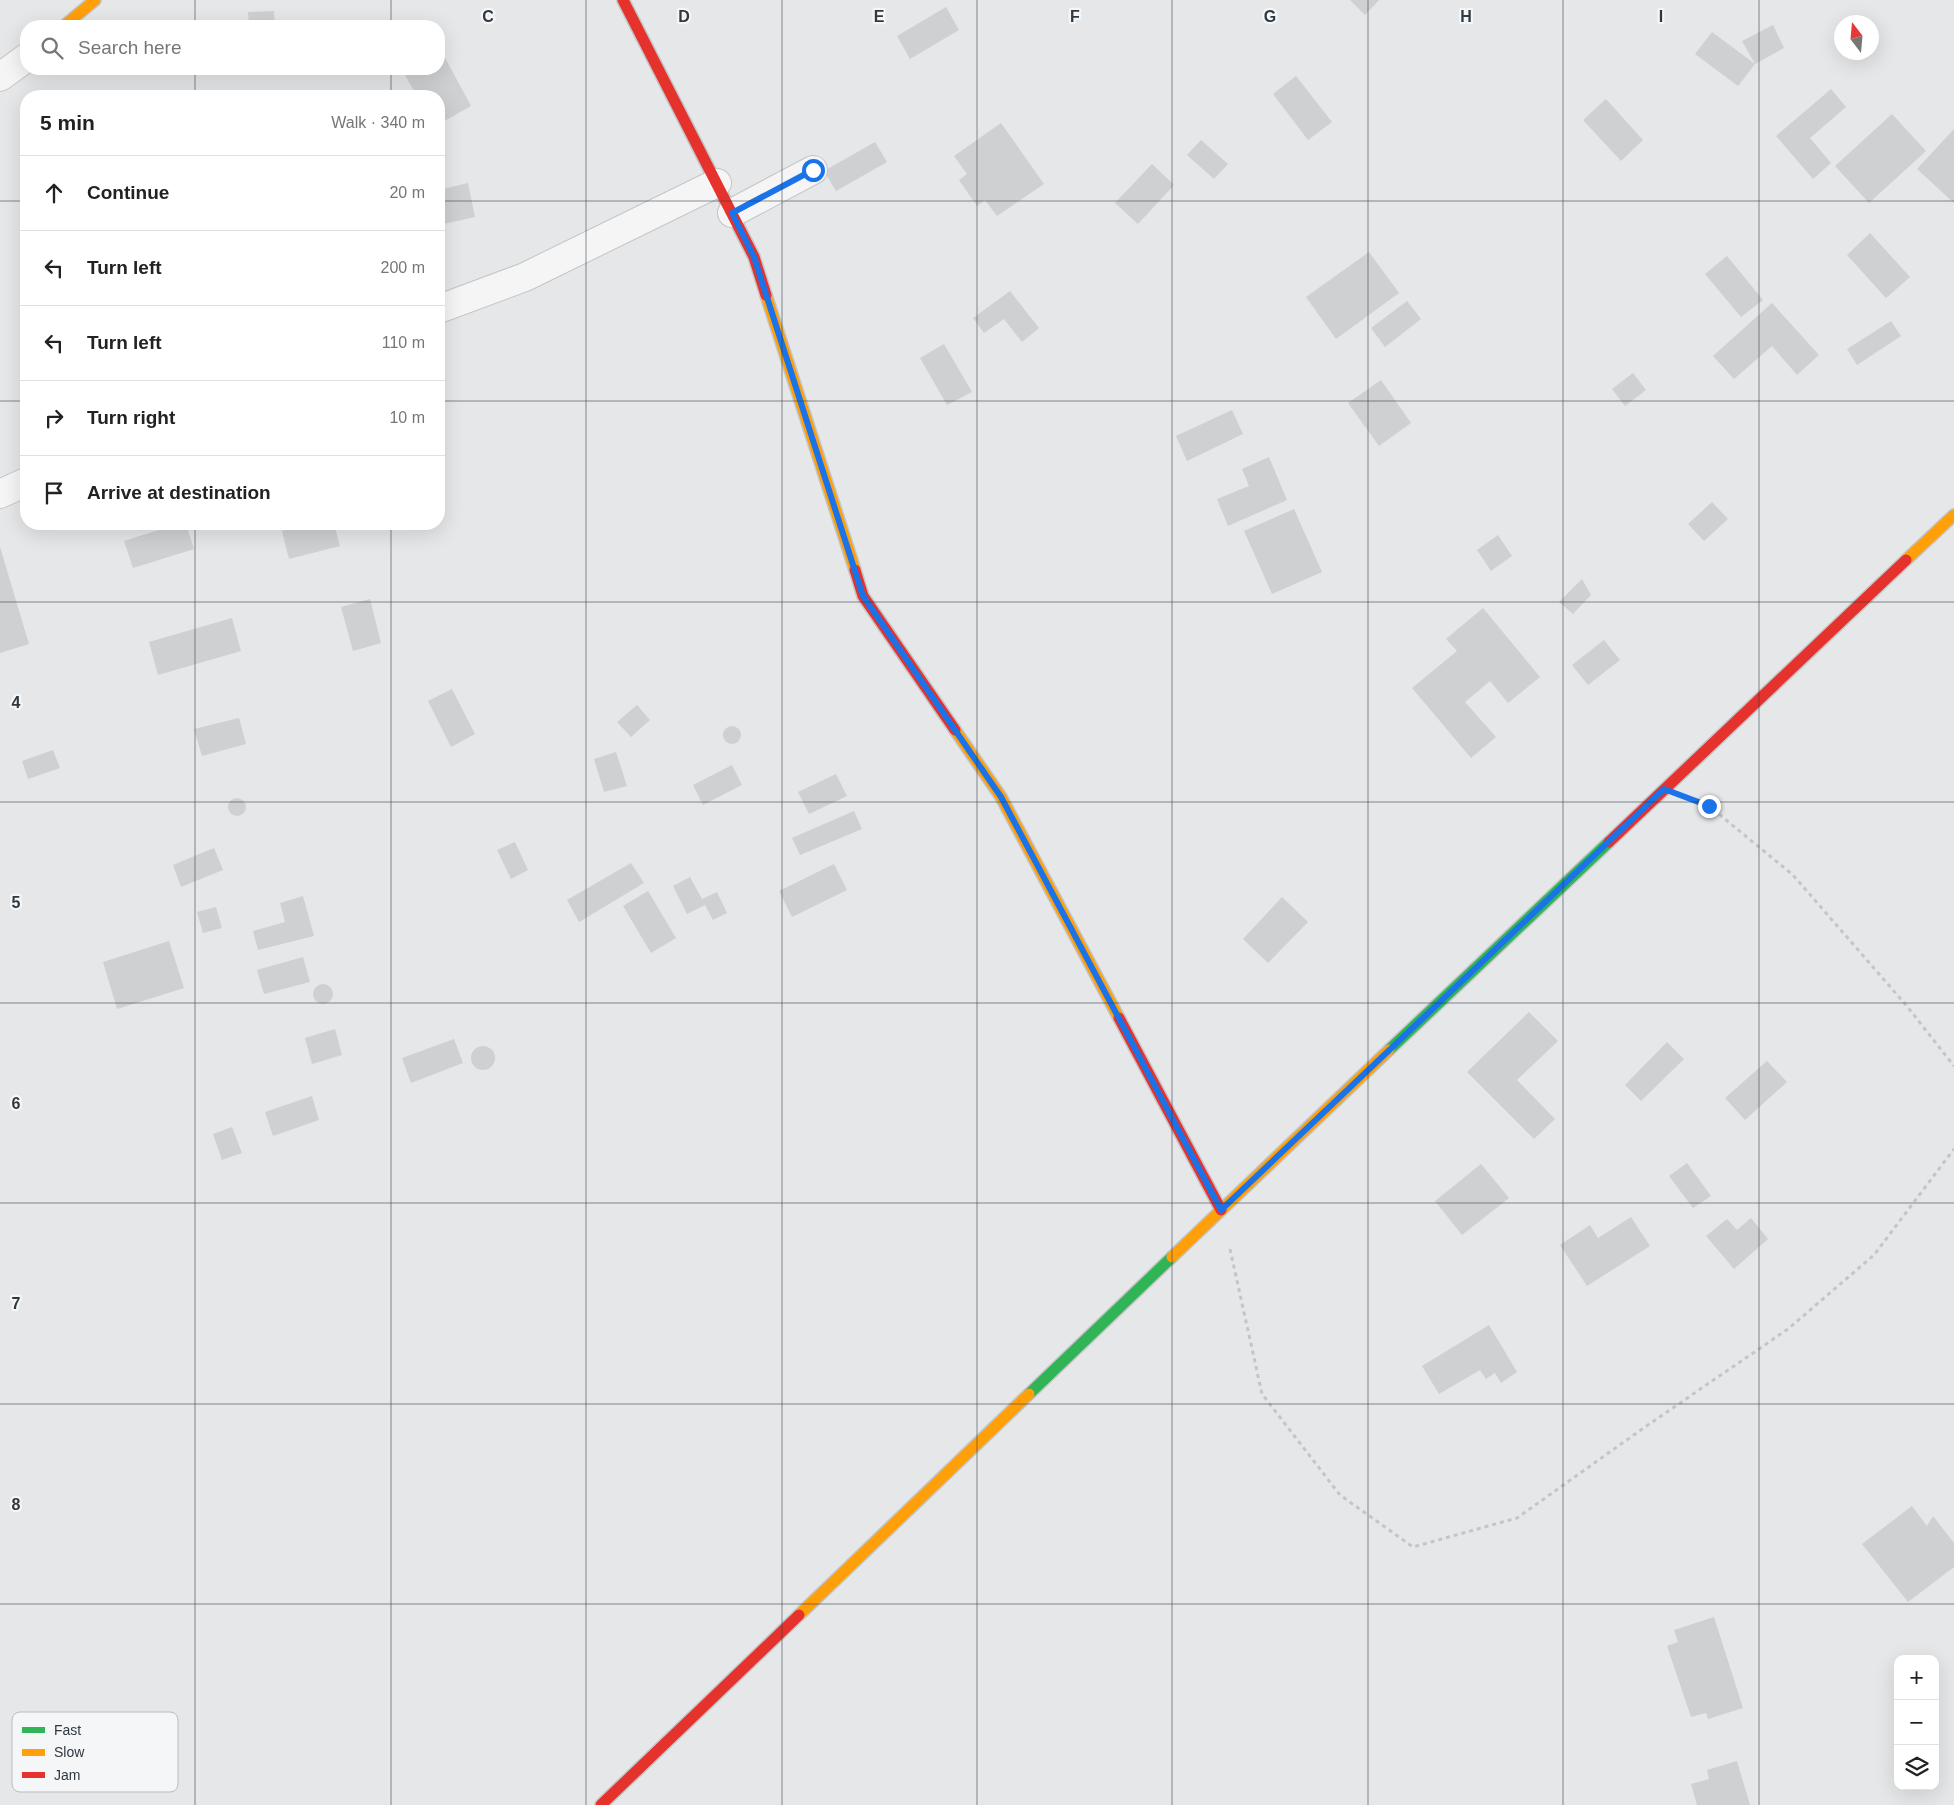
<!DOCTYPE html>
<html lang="en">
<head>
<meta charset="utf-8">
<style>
  :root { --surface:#fff; --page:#f6f6f6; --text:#222; --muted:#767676; --line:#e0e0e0 }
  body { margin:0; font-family:Arial,sans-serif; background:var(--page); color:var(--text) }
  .controls { position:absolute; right:15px; bottom:15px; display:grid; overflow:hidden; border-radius:10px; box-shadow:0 5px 20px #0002 }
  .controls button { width:45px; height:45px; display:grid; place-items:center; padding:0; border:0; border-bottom:1px solid var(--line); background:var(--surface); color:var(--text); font:25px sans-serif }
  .compass { position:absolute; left:1834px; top:15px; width:45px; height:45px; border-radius:50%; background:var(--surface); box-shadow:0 5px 20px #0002; rotate:344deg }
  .stop { position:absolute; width:15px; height:15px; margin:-11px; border:4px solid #1a73e8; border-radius:50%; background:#fff }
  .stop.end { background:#1a73e8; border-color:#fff; box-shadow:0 1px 5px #0008 }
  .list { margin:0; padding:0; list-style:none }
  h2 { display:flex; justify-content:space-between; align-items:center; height:65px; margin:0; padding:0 20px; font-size:21px }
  h2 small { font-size:16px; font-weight:400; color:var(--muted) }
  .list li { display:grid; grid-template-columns:32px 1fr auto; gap:15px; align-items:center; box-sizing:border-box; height:75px; padding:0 20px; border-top:1px solid var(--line) }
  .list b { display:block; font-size:19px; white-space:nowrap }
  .list em { font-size:16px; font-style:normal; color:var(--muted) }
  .icon { flex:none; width:28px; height:28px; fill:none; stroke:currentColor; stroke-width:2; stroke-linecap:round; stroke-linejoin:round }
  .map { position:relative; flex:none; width:1954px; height:1805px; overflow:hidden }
  .search { position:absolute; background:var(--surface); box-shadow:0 5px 20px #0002; left:20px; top:20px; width:425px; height:55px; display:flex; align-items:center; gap:12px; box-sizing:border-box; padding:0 18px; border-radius:20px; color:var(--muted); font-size:19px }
  .panel { position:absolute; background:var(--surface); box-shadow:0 5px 20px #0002; left:20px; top:90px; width:425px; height:440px; border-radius:20px }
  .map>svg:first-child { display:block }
</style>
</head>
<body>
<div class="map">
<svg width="1954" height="1805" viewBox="0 0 1954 1805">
  <rect width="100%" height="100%" fill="#e5e7e9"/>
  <!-- building -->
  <g fill="#ced0d1">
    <polygon points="1350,0 1379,0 1365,15"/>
    <polygon points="946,7 959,30 910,59 897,36"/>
    <polygon points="274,11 275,26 249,26 248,12"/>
    <polygon points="1773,25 1784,48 1755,64 1742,41"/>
    <polygon points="1712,32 1755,64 1738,86 1695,54"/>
    <polygon points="443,54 471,106 439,124 439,96 417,96 405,75 417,69 439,69 439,57"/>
    <polygon points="1296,76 1332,122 1308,140 1273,94"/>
    <polygon points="1831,89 1846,107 1810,138 1831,163 1813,179 1776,136"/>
    <polygon points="1606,99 1643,140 1621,161 1583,120"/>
    <polygon points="1892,114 1926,151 1869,203 1835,166"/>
    <polygon points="1001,123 1044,184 997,216 985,200 977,206 959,180 967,174 954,156"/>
    <polygon points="1954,129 1954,203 1917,169"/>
    <polygon points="1201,140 1228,164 1214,179 1187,155"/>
    <polygon points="875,142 887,162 836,191 824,171"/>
    <polygon points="1152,164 1174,185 1138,224 1115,203"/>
    <polygon points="468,183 475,217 439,225 439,190"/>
    <polygon points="1870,233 1910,277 1886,298 1847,255"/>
    <polygon points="1369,252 1399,293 1336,339 1306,297"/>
    <polygon points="1727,256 1763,300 1741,317 1705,274"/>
    <polygon points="1010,291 1039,328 1022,342 1004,319 984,333 973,318"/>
    <polygon points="1407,301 1421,319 1385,347 1371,328"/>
    <polygon points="1772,303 1819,355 1797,375 1772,346 1734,379 1713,356"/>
    <polygon points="1891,321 1901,336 1857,365 1847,349"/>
    <polygon points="944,344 972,392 947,405 920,358"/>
    <polygon points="1633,373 1646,390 1625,406 1612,389"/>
    <polygon points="1381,380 1411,423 1379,446 1348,403"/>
    <polygon points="1232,410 1243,434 1187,461 1176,436"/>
    <polygon points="1269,457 1287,500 1228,526 1217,499 1249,486 1242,469"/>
    <polygon points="1712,502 1728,519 1704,541 1688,524"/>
    <polygon points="1294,509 1322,572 1272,594 1244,531"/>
    <polygon points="177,524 186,524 194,549 133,568 124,541"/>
    <polygon points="312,524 334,524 340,546 289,559 282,531"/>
    <polygon points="1498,535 1512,556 1491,571 1477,550"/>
    <polygon points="0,547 29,644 0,653"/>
    <polygon points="1582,579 1591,595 1573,614 1559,602"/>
    <polygon points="370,599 381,643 353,651 341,607"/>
    <polygon points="1483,608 1540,677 1508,703 1490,681 1465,702 1496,737 1471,758 1412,688 1457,651 1446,639"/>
    <polygon points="232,618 241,651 158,675 149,642"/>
    <polygon points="1604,640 1620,660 1588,685 1572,665"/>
    <polygon points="452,689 475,734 451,747 428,701"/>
    <polygon points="637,705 650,720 631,737 617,722"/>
    <polygon points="239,718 246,744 202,756 194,729"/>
    <circle cx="732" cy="735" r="9"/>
    <polygon points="53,750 60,768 28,779 22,761"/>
    <polygon points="616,752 627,786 604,792 594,759"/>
    <polygon points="732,765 742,785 703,805 693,785"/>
    <polygon points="836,774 847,796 809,814 798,792"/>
    <circle cx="237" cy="807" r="9"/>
    <polygon points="854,811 862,829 800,855 792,838"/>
    <polygon points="515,842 528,870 511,879 497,850"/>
    <polygon points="214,848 223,870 181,887 173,865"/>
    <polygon points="631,863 644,883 579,922 567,900"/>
    <polygon points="834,864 847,890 792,917 779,891"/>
    <polygon points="690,877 702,899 717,892 727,913 713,920 705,905 687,914 673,886"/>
    <polygon points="648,891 676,938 651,953 623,906"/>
    <polygon points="303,896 314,936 258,950 253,931 285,922 280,903"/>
    <polygon points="1282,897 1308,922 1268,963 1243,939"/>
    <polygon points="216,907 222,928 203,933 197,912"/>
    <polygon points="169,941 184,988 117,1009 103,962"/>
    <polygon points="303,957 310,982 264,994 257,970"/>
    <circle cx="323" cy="994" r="10"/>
    <polygon points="1529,1012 1558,1041 1517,1080 1555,1119 1534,1139 1467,1072"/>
    <polygon points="335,1029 342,1055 312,1064 305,1038"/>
    <polygon points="454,1039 463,1063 411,1083 402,1058"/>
    <polygon points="1667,1042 1684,1059 1641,1101 1625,1085"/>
    <circle cx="483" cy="1058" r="12"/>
    <polygon points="1767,1061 1787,1082 1745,1120 1725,1098"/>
    <polygon points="312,1096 319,1120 273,1136 265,1112"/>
    <polygon points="232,1127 242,1153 222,1160 213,1134"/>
    <polygon points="1687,1163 1711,1196 1693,1208 1669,1176"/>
    <polygon points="1481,1164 1509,1198 1462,1235 1435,1201"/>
    <polygon points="1631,1217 1650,1246 1587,1286 1560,1245 1590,1225 1598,1238"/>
    <polygon points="1751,1218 1768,1239 1734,1269 1706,1236 1727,1219 1737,1230"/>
    <polygon points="1489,1325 1517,1372 1501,1383 1495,1373 1486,1379 1480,1370 1439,1394 1422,1366"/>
    <polygon points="1912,1506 1927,1526 1933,1516 1954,1543 1954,1567 1908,1602 1862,1544"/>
    <polygon points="1714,1617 1743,1708 1708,1719 1706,1713 1691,1717 1667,1646 1678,1642 1674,1630"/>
    <polygon points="1737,1761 1750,1805 1697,1805 1691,1784 1709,1779 1707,1770"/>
  </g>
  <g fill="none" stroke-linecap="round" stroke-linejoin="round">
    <defs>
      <g id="street">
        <polyline points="0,77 26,58"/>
        <polyline points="732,213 813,170"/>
        <polyline points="439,309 525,277 717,183"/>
        <polyline points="0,494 26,482"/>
      </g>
      <g id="fast">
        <polyline points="1389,1050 1609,842"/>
        <polyline points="1029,1394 1172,1257"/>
      </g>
      <g id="slow">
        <polyline points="64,26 95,0"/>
        <polyline points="766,295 855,570"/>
        <polyline points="1906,560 1954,515"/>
        <polyline points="955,730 1001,797 1119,1018"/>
        <polyline points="1172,1257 1389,1050"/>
        <polyline points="799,1615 1029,1394"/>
      </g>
      <g id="jam">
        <polyline points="623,0 754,257 766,295"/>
        <polyline points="855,570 863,596 955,730"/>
        <polyline points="1609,842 1906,560"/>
        <polyline points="1119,1018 1221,1210"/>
        <polyline points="601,1805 799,1615"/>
      </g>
    </defs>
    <!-- street casing -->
    <use href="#street" stroke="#c3c5c7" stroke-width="30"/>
    <!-- fast casing -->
    <use href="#fast" stroke="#c3c5c7" stroke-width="14"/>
    <!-- slow casing -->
    <use href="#slow" stroke="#c3c5c7" stroke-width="14"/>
    <!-- jam casing -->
    <use href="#jam" stroke="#c3c5c7" stroke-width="14"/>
    <!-- path -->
    <g stroke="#c3c6c7" stroke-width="3" stroke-dasharray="4 4" stroke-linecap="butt">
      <polyline points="1699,802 1709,806 1793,875 1906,1005 1954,1066"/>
      <polyline points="1230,1249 1262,1394 1340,1495 1413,1547 1517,1518 1645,1427 1788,1329 1874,1255 1954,1149"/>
    </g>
    <!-- street -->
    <use href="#street" stroke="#f5f5f6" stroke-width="28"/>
    <!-- fast -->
    <use href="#fast" stroke="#30b455" stroke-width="11"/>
    <!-- slow -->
    <use href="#slow" stroke="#ff9f0a" stroke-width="11"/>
    <!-- jam -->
    <use href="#jam" stroke="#e5322d" stroke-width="11"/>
  </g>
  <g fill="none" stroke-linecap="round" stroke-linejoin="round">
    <!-- route -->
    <polyline stroke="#1a73e8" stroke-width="6" points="813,170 732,213 754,257 863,596 1001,797 1221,1210 1664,789 1709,806"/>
  </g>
  <!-- grid -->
  <path fill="none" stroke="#2e3941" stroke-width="1" stroke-opacity="0.55" d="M195,0V26M391,0V26M586,0V1805M782,0V1805M977,0V1805M1172,0V1805M1368,0V1805M1563,0V1805M1759,0V1805M195,69V96M391,69V96M0,201H26M439,201H1954M0,401H26M439,401H1954M195,524V1805M391,524V1805M0,602H1954M0,802H1954M0,1003H1954M0,1203H1954M0,1404H1954M0,1604H1954"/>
  <!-- legend -->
  <rect x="12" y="1712" width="166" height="80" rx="8" fill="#f4f6f8" stroke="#b9bdc1" stroke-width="1"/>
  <rect x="22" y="1727" width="23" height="6" fill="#30b455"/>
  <rect x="22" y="1749" width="23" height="7" fill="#ff9f0a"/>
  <rect x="22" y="1772" width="23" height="6" fill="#e5322d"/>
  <g font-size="14" fill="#2e3941">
    <text x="54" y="1735">Fast</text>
    <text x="54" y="1757">Slow</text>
    <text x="54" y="1780">Jam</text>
  </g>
  <g font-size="16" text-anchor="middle" font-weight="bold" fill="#2e3941" stroke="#f4f6f8" stroke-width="4.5" stroke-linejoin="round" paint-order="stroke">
    <text x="488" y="22">C</text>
    <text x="684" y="22">D</text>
    <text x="879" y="22">E</text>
    <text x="1075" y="22">F</text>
    <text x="1270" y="22">G</text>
    <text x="1466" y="22">H</text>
    <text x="1661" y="22">I</text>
    <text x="16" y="708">4</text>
    <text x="16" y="908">5</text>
    <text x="16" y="1109">6</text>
    <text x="16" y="1309">7</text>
    <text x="16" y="1510">8</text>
  </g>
</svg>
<div class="controls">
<button>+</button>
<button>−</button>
<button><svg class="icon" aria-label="layers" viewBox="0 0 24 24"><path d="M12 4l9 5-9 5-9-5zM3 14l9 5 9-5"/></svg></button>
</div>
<svg class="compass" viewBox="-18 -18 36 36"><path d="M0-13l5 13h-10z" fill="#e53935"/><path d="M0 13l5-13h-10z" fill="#767676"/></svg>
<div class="stop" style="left:813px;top:170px"></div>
<div class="stop end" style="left:1709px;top:806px"></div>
<div class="search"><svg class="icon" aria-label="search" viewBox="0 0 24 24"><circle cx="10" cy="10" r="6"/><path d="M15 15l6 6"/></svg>Search here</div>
<section class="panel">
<h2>5 min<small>Walk · 340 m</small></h2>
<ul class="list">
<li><svg class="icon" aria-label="ahead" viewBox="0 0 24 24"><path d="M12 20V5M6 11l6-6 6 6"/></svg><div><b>Continue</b></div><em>20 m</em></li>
<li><svg class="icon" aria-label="left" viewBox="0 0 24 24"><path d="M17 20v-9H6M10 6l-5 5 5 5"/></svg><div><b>Turn left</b></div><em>200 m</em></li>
<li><svg class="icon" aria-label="left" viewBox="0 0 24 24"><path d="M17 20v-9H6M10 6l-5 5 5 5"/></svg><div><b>Turn left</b></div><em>110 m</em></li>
<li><svg class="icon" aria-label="right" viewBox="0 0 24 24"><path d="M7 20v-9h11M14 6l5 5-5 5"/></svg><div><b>Turn right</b></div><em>10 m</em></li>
<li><svg class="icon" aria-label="arrive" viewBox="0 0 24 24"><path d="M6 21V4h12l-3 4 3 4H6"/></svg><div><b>Arrive at destination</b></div></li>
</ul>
</section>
</div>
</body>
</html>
